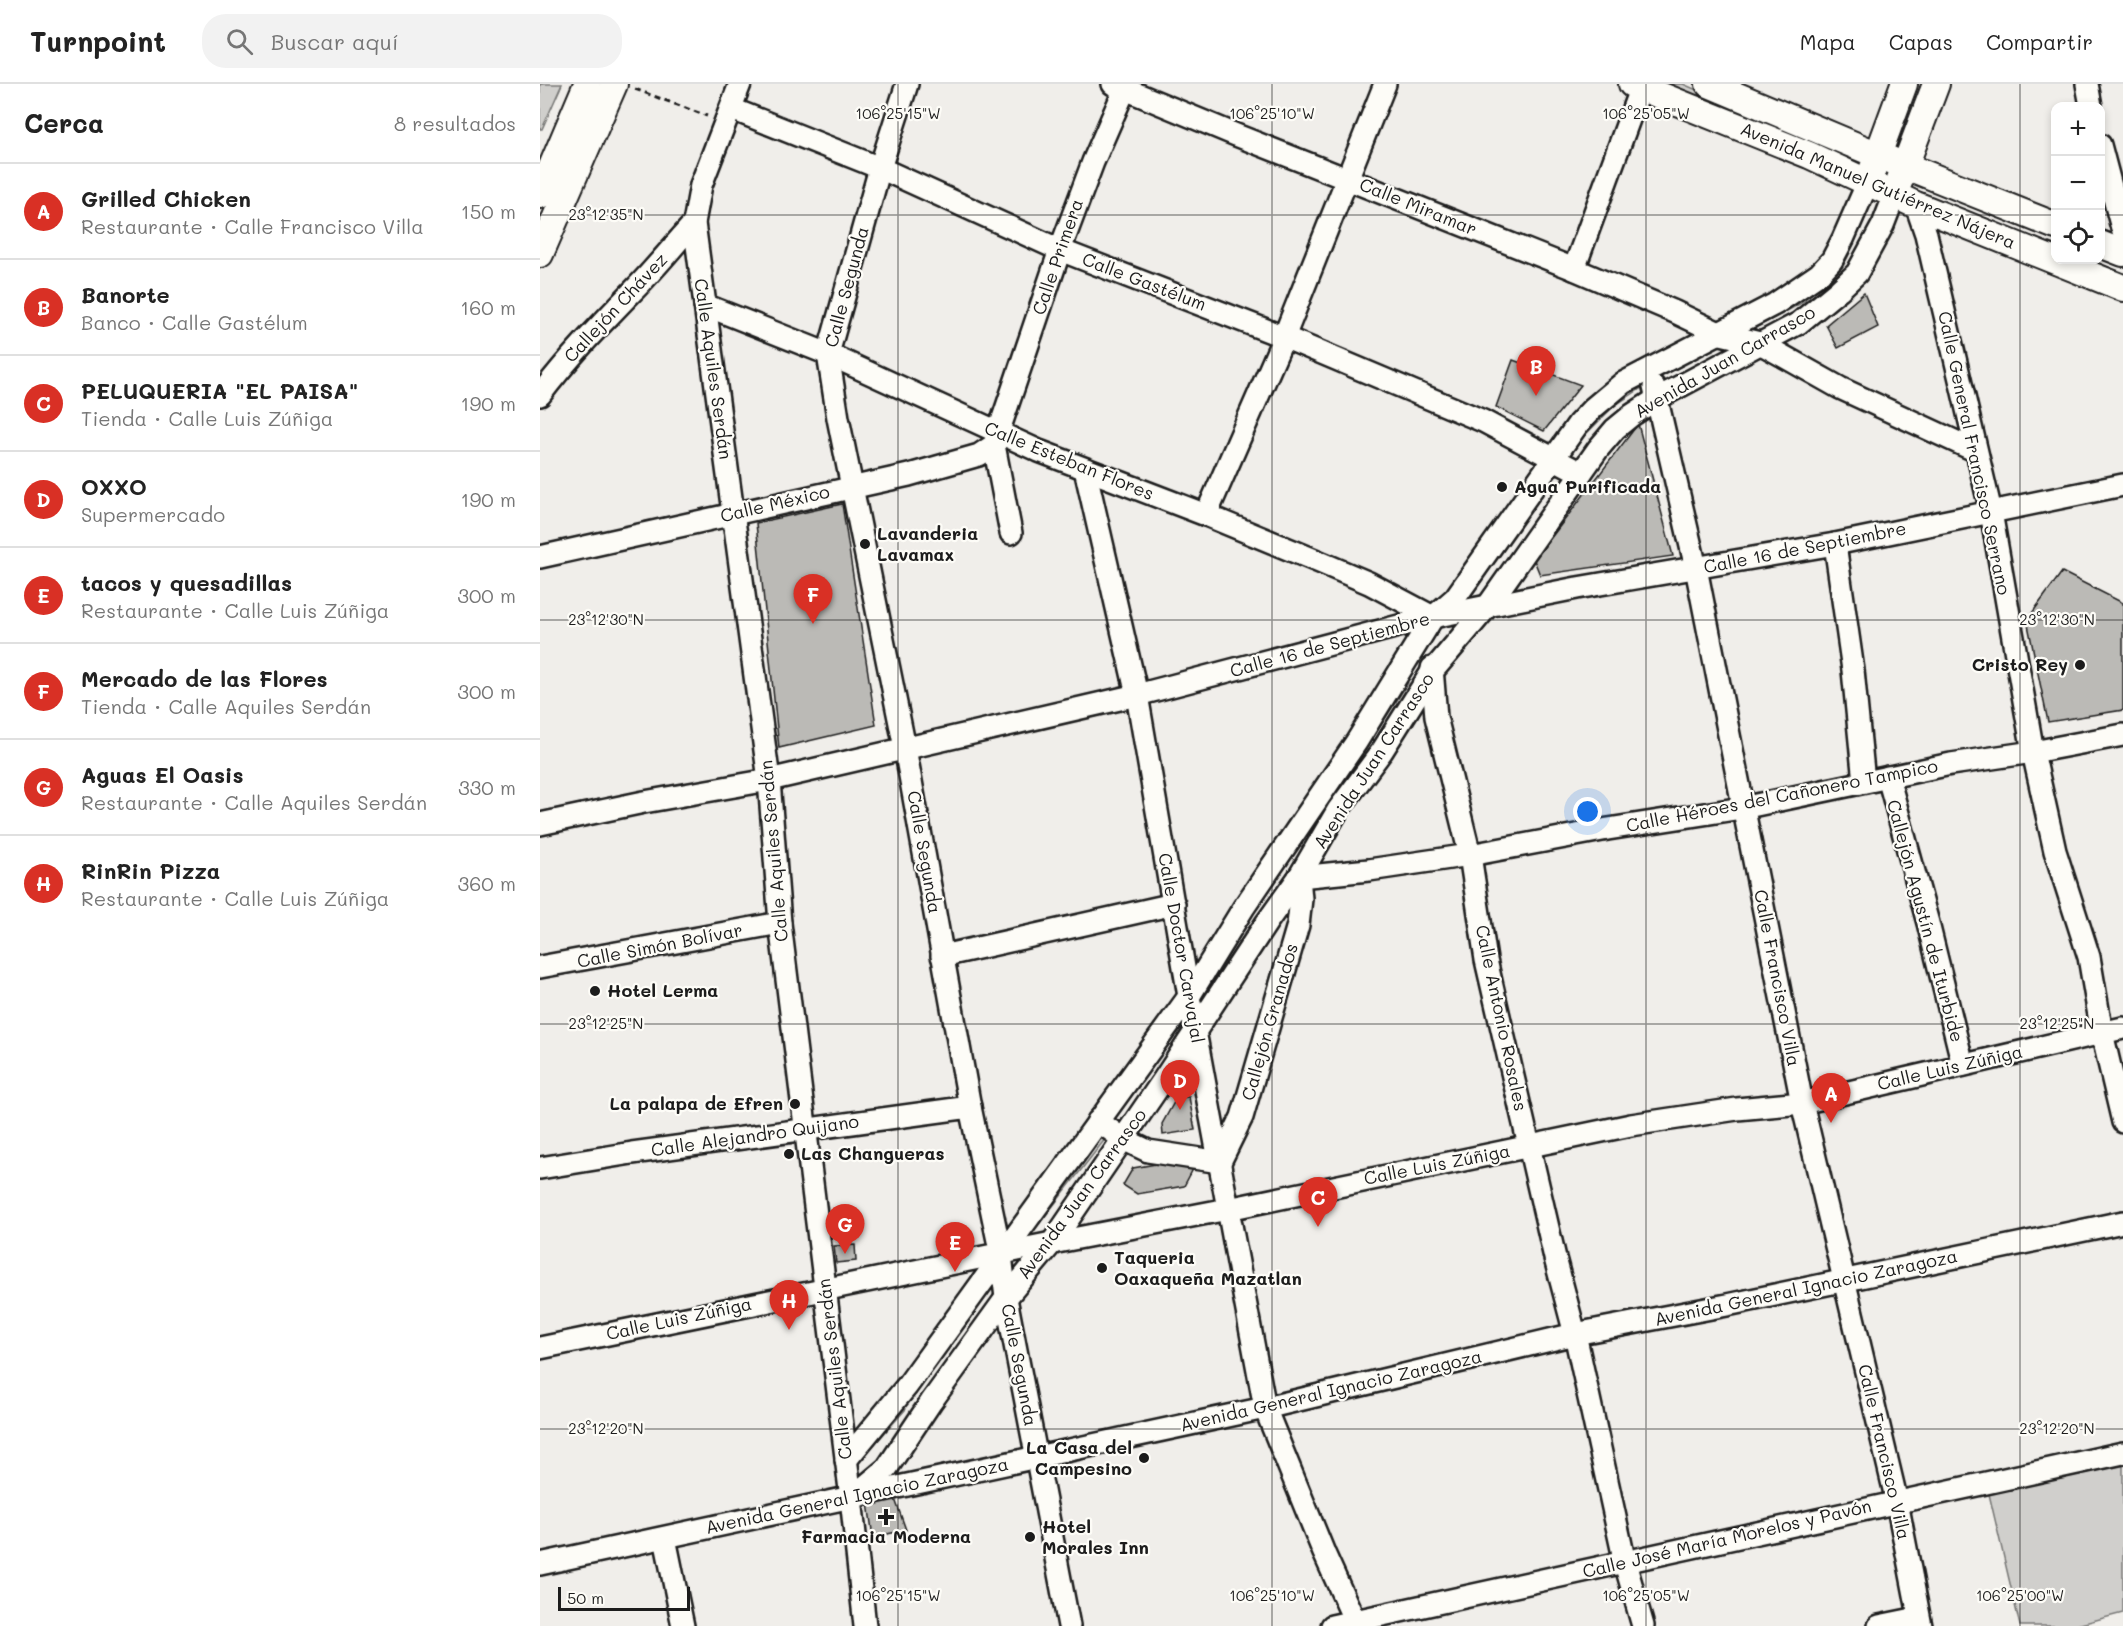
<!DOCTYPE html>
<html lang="es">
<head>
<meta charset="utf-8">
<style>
  :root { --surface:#fff; --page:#f2f2f2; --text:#222; --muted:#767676; --line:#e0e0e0; --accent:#d93025 }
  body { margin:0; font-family:Mali,sans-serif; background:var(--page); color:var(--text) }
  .controls { position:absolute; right:18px; top:18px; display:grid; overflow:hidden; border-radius:12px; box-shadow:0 3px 9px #0003 }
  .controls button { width:54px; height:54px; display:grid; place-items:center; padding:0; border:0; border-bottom:2px solid var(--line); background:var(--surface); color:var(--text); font:30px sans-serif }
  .scale { position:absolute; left:18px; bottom:15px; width:132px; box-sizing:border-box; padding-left:6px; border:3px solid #1c1c1c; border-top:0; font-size:16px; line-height:21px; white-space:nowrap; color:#1c1c1c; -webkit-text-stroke:4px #fdfcf7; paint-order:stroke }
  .you { position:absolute; left:1048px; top:728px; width:21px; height:21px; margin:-15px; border:4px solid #fff; border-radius:50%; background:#1a73e8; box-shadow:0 0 0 9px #1a73e833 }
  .badge { display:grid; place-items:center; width:39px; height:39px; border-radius:50%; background:var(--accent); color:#fff; font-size:20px; font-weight:700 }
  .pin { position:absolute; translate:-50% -50px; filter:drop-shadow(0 2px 3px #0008) }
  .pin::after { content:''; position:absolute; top:32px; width:21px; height:18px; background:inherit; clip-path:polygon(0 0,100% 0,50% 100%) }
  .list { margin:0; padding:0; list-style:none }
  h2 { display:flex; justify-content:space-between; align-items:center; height:78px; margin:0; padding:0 24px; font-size:26px }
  h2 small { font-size:20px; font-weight:400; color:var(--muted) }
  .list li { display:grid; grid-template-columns:39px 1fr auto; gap:18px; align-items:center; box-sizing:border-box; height:96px; padding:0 24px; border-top:2px solid var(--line) }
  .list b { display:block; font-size:22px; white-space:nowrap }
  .list p { margin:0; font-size:20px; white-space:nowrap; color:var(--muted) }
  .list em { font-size:20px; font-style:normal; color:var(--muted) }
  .icon { flex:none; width:33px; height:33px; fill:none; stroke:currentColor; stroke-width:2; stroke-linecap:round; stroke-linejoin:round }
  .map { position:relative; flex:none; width:1583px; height:1542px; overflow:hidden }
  header { display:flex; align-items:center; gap:36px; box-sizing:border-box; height:84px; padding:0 30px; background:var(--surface); border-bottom:2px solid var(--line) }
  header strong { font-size:28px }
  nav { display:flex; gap:33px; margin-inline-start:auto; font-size:21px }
  .search { width:420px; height:54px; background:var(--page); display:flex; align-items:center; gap:15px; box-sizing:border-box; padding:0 21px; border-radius:24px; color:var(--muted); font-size:22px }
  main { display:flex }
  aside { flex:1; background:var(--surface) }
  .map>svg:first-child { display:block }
</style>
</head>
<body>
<header>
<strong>Turnpoint</strong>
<div class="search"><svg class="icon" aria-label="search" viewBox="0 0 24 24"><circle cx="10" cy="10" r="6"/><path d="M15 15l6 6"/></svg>Buscar aquí</div>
<nav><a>Mapa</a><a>Capas</a><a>Compartir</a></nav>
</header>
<main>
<aside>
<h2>Cerca<small>8 resultados</small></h2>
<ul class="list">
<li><span class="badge">A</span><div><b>Grilled Chicken</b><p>Restaurante · Calle Francisco Villa</p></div><em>150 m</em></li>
<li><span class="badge">B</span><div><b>Banorte</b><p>Banco · Calle Gastélum</p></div><em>160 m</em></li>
<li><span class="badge">C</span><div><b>PELUQUERIA &quot;EL PAISA&quot;</b><p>Tienda · Calle Luis Zúñiga</p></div><em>190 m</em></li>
<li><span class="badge">D</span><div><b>OXXO</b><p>Supermercado</p></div><em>190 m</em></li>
<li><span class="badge">E</span><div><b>tacos y quesadillas</b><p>Restaurante · Calle Luis Zúñiga</p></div><em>300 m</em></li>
<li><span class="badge">F</span><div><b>Mercado de las Flores</b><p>Tienda · Calle Aquiles Serdán</p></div><em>300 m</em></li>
<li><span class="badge">G</span><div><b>Aguas El Oasis</b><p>Restaurante · Calle Aquiles Serdán</p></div><em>330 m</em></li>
<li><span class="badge">H</span><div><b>RinRin Pizza</b><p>Restaurante · Calle Luis Zúñiga</p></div><em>360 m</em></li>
</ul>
</aside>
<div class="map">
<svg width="1583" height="1542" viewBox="0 0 1583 1542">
  <rect width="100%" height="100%" fill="#f0eeea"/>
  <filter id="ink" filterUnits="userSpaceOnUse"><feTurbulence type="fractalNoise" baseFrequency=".0167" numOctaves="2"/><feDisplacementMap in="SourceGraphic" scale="12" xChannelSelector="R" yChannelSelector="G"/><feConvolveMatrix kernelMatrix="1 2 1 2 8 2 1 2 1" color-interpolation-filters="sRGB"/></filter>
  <g filter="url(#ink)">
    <!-- green -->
    <g fill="#d0cfcc" stroke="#767674" stroke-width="1.5">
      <polygon points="0,0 22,0 2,45 0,45"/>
      <polygon points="1119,0 1143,0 1288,63 1285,68"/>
      <path d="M1326,120L1329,124C1320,143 1313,166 1302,184C1284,211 1243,229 1215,244L1210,241L1253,215Z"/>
      <polygon points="1102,295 1106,301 1074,322 1044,352 1037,353 1070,314"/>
      <polygon points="863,595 868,599 767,757 761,755"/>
      <polygon points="556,1048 566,1054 499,1140 492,1136"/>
      <polygon points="360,1321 366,1325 325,1371 322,1367"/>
      <polygon points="1583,1381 1583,1529 1533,1542 1480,1542 1449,1410"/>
    </g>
    <!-- building -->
    <g fill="#bbbab6" stroke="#1c1c1c" stroke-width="1.5">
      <polygon points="1324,209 1338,243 1298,264 1286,241"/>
      <polygon points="973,276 1041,301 1004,347 956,323"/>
      <polygon points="1098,340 1133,472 1000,491 994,476"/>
      <polygon points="302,420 336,641 239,664 216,439"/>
      <polygon points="1522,488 1583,519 1583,626 1508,638 1487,536"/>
      <polygon points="637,1013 649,1013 655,1046 623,1051 622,1040"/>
      <polygon points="639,1076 653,1085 644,1102 597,1110 583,1101 593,1084"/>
      <polygon points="315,1161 316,1177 296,1179 294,1162"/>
      <polygon points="355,1415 366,1446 333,1453 328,1419"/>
    </g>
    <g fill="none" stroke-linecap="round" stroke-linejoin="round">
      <defs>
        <g id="minor">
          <polyline points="200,0 161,101 154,139 229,696 240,839 311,1414 325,1542"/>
          <polyline points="367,0 340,84 288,270 298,334 365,664 430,1023 461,1171 466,1214 529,1542"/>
          <polyline points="573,0 696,51 1034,185 1135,228 1181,250 1220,259 1300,304 1436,367"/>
          <polyline points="1547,0 1551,22"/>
          <polyline points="192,25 340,84 520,166 744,253 943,337 1041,389"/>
          <polyline points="1560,61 1583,148"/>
          <polyline points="1376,121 1386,150 1451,428 1493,668 1515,767 1549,873 1562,949 1583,1038"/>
          <polyline points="1034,185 1102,0"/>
          <polyline points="165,221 288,270 499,367 666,431 782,479 829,499 893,533"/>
          <polyline points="1114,303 1156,484 1262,1019 1357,1418 1381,1542"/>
          <path d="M0,311C28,274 60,241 92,208C114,186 133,162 154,139"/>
          <polyline points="454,361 471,449"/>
          <polyline points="545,385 597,611 655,947 725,1324 784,1469 817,1542"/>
          <polyline points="666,431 744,253 845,0"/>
          <polyline points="1295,460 1313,586 1324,698"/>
          <polyline points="0,473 369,391 439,371 454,361 520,166 553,78 587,0"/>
          <polyline points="892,584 896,633 930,771 946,876 1015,1174 1035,1250 1085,1479 1103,1542"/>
          <polyline points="1348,693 1388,839 1423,981"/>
          <polyline points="0,740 104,718 229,696 597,611 893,533 1037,504 1295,460 1583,401"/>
          <polyline points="759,793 829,786 930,771 1068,745 1202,724 1411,680 1493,668 1583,651"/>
          <polyline points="402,872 634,820"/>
          <polyline points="0,883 240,839"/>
          <polyline points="558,1037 583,1055 608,1067 680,1078 702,1033 758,841 761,815 759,793"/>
          <polyline points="0,1084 92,1069 430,1023"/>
          <polyline points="0,1264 512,1159 688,1125 1091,1041 1197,1025 1262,1019 1583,944"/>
          <polyline points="306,1376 367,1302 650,911 704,823 817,657 893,533 915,514 1038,340 1053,324 1083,299 1235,220 1279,190 1292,176 1303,155 1328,98"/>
          <polyline points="311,1414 347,1384 391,1318 466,1214 512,1159 624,995 727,838 759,793 798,726 842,667 891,589 947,523 1058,365 1075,345 1092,331 1118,314 1259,239 1299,206 1317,189 1343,141 1355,110"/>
          <polyline points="125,1454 143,1542"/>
          <polyline points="0,1480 725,1324 1035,1250 1187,1221 1583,1138"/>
          <polyline points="792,1542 1583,1369"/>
          <polyline points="1339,1542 1378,1534"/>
        </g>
        <g id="major">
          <polyline points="1092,0 1269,71 1376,121 1583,204"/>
          <polyline points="1169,0 1338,71 1516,142"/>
          <polyline points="1332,87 1364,0"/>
          <polyline points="1359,98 1396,0"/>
          <polyline points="0,111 47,0"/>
          <polyline points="1560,160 1583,169"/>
          <polyline points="0,170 74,0"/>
        </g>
      </defs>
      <!-- minor casing -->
      <use href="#minor" stroke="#1c1c1c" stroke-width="26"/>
      <!-- major casing -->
      <use href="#major" stroke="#1c1c1c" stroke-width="30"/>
      <!-- path -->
      <polyline stroke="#1c1c1c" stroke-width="3" stroke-dasharray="6 4.5" stroke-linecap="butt" points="95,5 167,32"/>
      <!-- minor -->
      <use href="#minor" stroke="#fdfcf7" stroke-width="21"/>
      <!-- major -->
      <use href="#major" stroke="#fdfcf7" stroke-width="26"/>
    </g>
  </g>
  <!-- ticks -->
  <path fill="none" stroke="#1c1c1c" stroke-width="1.5" stroke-opacity="0.45" d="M358,0V1542M732,0V1542M1106,0V1542M1480,0V1542M0,131H1516M1560,131H1583M0,536H1583M0,940H1583M0,1345H1583"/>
  <!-- markers -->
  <g fill="#1c1c1c" stroke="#fdfcf7" stroke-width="2">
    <circle cx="962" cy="403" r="6"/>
    <circle cx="325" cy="460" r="6"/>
    <circle cx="1540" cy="581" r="6"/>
    <circle cx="55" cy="907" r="6"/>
    <circle cx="255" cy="1020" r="6"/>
    <circle cx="249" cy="1070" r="6"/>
    <circle cx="562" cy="1184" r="6"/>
    <circle cx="604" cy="1374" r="6"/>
    <path d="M343 1424h6v6h6v6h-6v6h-6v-6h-6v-6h6z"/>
    <circle cx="490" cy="1453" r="6"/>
  </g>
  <g text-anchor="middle" stroke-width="4.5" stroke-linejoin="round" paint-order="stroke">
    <!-- street labels -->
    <g font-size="18" fill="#1c1c1c" stroke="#fdfcf7">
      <text transform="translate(1338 102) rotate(23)" y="6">Avenida Manuel Gutiérrez Nájera</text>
      <text transform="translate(878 123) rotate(22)" y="6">Calle Miramar</text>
      <text transform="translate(518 173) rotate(-71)" y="6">Calle Primera</text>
      <text transform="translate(604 198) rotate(21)" y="6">Calle Gastélum</text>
      <text transform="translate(307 203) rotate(-75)" y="6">Calle Segunda</text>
      <text transform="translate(76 224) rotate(-47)" y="6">Callejón Chávez</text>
      <text transform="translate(1185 278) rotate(-30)" y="6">Avenida Juan Carrasco</text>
      <text transform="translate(173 285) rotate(82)" y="6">Calle Aquiles Serdán</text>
      <text transform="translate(1434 369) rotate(78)" y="6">Calle General Francisco Serrano</text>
      <text transform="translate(529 377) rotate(22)" y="6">Calle Esteban Flores</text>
      <text transform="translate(235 420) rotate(-13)" y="6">Calle México</text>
      <text transform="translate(1265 464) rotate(-11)" y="6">Calle 16 de Septiembre</text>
      <text transform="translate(790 561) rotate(-15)" y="6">Calle 16 de Septiembre</text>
      <text transform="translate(834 677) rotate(-57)" y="6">Avenida Juan Carrasco</text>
      <text transform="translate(1242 712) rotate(-11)" y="6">Calle Héroes del Cañonero Tampico</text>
      <text transform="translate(234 767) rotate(-95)" y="6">Calle Aquiles Serdán</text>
      <text transform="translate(384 768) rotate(80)" y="6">Calle Segunda</text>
      <text transform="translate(1385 837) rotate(75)" y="6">Callejón Agustín de Iturbide</text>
      <text transform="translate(120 862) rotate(-11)" y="6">Calle Simón Bolívar</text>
      <text transform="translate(641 864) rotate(80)" y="6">Calle Doctor Carvajal</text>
      <text transform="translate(1237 894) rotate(79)" y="6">Calle Francisco Villa</text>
      <text transform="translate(961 934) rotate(78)" y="6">Calle Antonio Rosales</text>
      <text transform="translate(730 938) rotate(-74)" y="6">Callejón Granados</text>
      <text transform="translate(1410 984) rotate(-13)" y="6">Calle Luis Zúñiga</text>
      <text transform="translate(215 1052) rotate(-8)" y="6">Calle Alejandro Quijano</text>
      <text transform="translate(897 1081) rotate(-11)" y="6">Calle Luis Zúñiga</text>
      <text transform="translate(542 1110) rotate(-54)" y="6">Avenida Juan Carrasco</text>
      <text transform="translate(1266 1204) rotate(-12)" y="6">Avenida General Ignacio Zaragoza</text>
      <text transform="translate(139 1235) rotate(-12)" y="6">Calle Luis Zúñiga</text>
      <text transform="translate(479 1281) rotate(79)" y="6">Calle Segunda</text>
      <text transform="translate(295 1285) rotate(-97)" y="6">Calle Aquiles Serdán</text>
      <text transform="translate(791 1307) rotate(-13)" y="6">Avenida General Ignacio Zaragoza</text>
      <text transform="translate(1344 1368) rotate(77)" y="6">Calle Francisco Villa</text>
      <text transform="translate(317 1412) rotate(-12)" y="6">Avenida General Ignacio Zaragoza</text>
      <text transform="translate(1187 1455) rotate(-13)" y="6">Calle José María Morelos y Pavón</text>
    </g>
    <!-- poi labels -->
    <g font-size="18" font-weight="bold" fill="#1c1c1c" stroke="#fdfcf7" text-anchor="start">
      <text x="974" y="409">Agua Purificada</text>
      <text x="337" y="456">Lavanderia<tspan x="337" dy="21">Lavamax</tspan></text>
      <text x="1528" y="587" text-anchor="end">Cristo Rey</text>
      <text x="67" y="913">Hotel Lerma</text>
      <text x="243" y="1026" text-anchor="end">La palapa de Efren</text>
      <text x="261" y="1076">Las Changueras</text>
      <text x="574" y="1180">Taqueria<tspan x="574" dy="21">Oaxaqueña Mazatlan</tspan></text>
      <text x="592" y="1370" text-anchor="end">La Casa del<tspan x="592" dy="21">Campesino</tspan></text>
      <text x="502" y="1449">Hotel<tspan x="502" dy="21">Morales Inn</tspan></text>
      <text x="346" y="1459" text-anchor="middle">Farmacia Moderna</text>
    </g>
  </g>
  <g font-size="15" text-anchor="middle" fill="#1c1c1c" stroke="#fdfcf7" stroke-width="4.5" stroke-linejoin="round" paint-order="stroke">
    <text x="358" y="35">106°25'15"W</text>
    <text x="732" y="35">106°25'10"W</text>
    <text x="1106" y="35">106°25'05"W</text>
    <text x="66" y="136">23°12'35"N</text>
    <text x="66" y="541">23°12'30"N</text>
    <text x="1517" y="541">23°12'30"N</text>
    <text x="66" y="945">23°12'25"N</text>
    <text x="1517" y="945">23°12'25"N</text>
    <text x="66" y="1350">23°12'20"N</text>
    <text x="1517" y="1350">23°12'20"N</text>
    <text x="358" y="1517">106°25'15"W</text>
    <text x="732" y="1517">106°25'10"W</text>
    <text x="1106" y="1517">106°25'05"W</text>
    <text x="1480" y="1517">106°25'00"W</text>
  </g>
</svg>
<div class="controls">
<button>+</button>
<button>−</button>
<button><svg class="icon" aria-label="locate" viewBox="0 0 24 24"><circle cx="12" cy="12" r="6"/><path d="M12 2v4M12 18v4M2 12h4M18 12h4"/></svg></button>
</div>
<div class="scale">50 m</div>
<div class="you"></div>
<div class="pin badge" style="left:1291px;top:1039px">A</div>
<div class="pin badge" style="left:996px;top:312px">B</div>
<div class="pin badge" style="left:778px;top:1143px">C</div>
<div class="pin badge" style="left:640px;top:1026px">D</div>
<div class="pin badge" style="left:415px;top:1188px">E</div>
<div class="pin badge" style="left:273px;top:540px">F</div>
<div class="pin badge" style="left:305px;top:1170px">G</div>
<div class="pin badge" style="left:249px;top:1246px">H</div>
</div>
</main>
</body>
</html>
